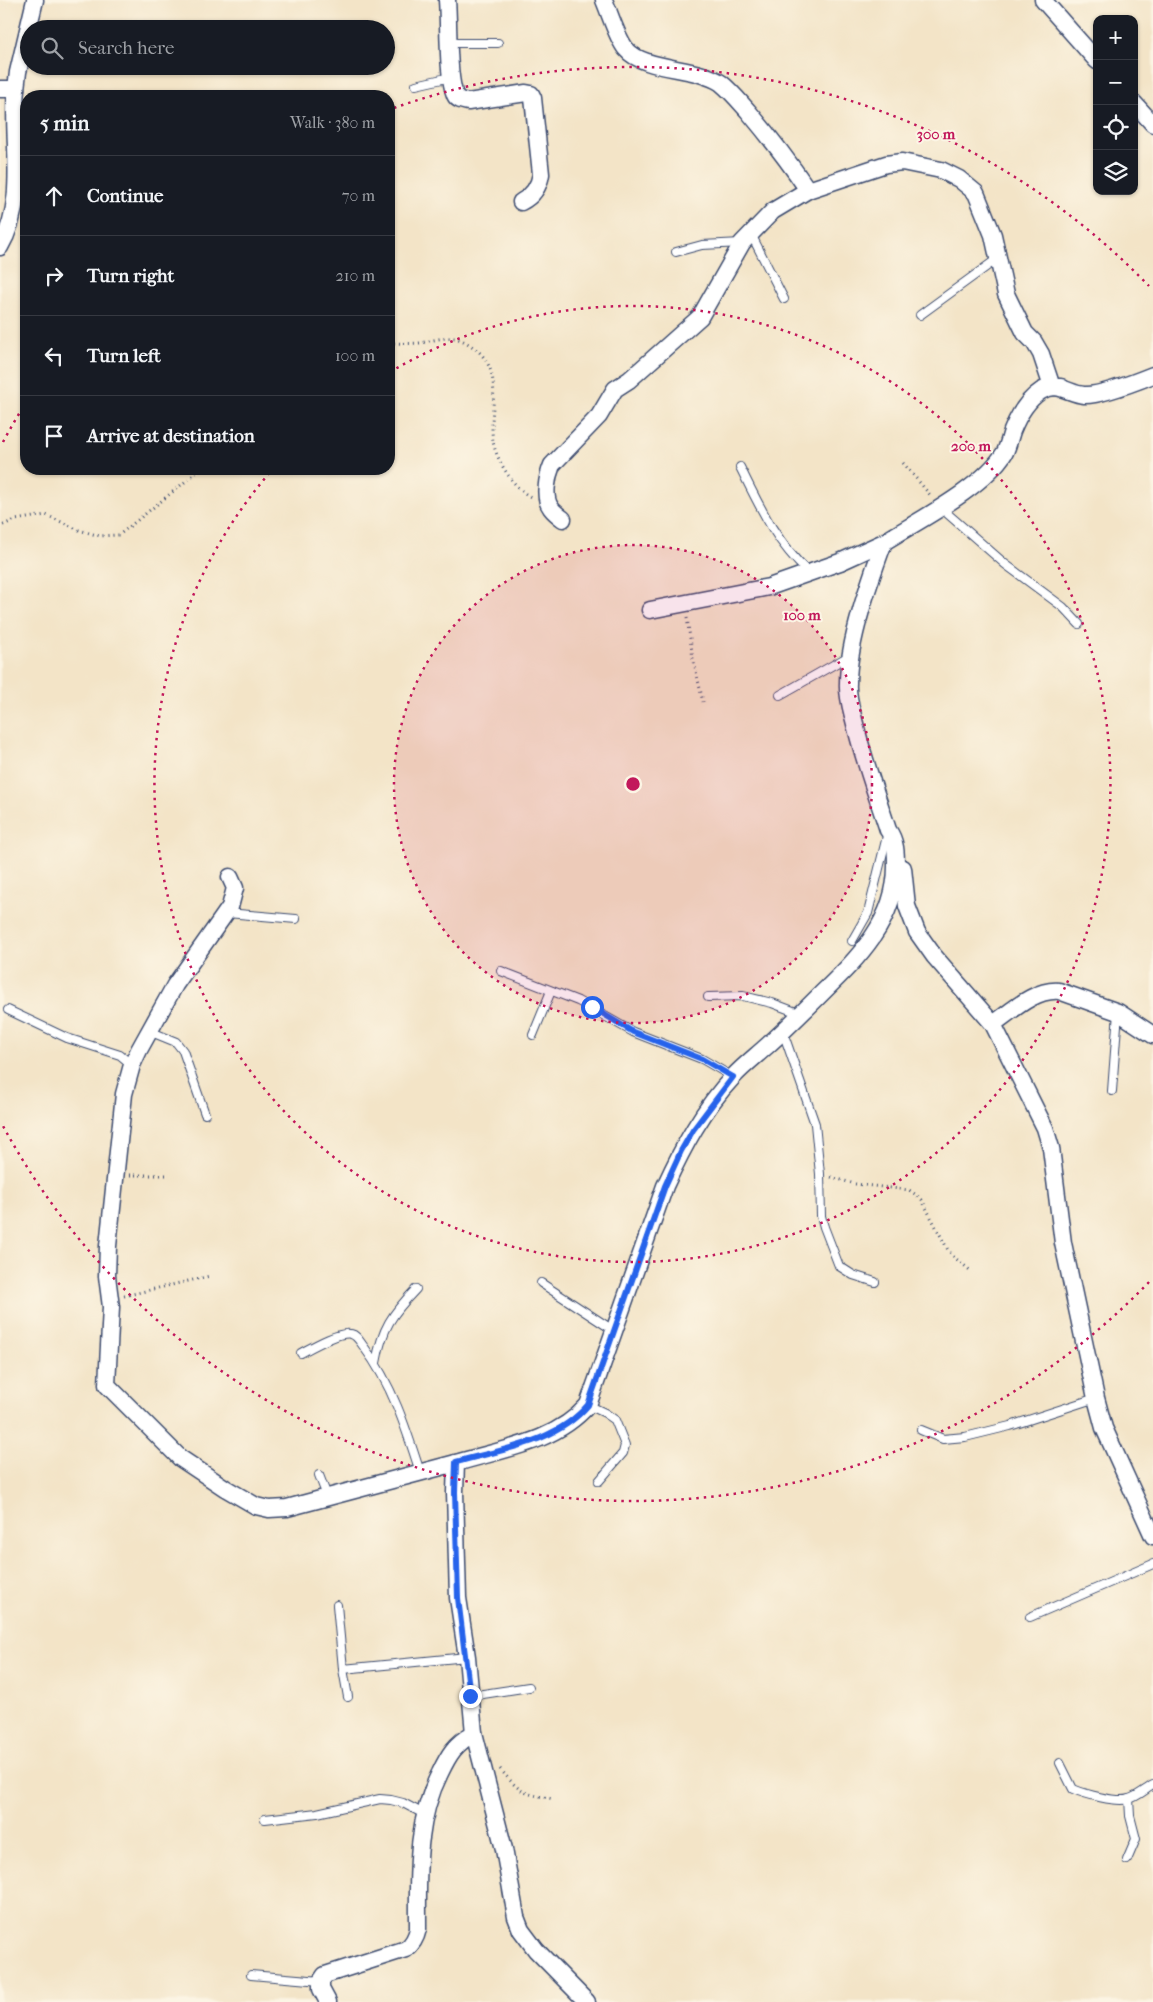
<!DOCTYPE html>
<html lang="en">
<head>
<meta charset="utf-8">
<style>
  :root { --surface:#171b24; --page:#242831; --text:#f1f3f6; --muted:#9ea1a6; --line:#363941 }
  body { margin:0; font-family:"IM FELL French Canon",serif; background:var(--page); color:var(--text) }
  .controls { position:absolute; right:15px; top:15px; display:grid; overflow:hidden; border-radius:10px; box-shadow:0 1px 4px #0004 }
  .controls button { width:45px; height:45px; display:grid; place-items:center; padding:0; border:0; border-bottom:1px solid var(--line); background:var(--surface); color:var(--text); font:25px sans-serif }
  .stop { position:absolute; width:15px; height:15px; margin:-11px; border:4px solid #2563eb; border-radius:50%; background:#fff }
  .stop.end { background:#2563eb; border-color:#fff; box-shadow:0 1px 5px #0008 }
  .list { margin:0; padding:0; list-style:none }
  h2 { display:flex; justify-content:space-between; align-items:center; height:65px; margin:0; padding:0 20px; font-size:21px }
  h2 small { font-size:16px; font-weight:400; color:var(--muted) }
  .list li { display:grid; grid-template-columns:32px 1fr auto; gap:15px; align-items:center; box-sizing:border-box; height:80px; padding:0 20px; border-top:1px solid var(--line) }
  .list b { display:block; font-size:19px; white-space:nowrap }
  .list em { font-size:16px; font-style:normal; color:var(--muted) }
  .icon { flex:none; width:28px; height:28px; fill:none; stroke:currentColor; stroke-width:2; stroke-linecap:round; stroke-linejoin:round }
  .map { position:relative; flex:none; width:1153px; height:2002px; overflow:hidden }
  .search { position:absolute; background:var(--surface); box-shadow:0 1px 4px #0004; left:20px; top:20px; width:375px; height:55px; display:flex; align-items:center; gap:12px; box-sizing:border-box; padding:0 18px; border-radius:28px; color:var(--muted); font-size:19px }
  .panel { position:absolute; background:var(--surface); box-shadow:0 1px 4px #0004; left:20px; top:90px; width:375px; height:385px; border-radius:20px }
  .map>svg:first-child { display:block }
</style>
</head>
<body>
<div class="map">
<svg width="1153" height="2002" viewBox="0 0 1153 2002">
  <rect width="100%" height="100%" fill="#fcf5e5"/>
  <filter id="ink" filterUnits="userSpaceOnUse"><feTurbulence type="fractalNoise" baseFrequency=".02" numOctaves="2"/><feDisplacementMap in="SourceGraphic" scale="10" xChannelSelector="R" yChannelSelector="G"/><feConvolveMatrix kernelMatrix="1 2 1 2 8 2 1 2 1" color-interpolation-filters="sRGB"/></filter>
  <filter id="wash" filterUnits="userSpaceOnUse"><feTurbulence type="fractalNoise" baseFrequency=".0096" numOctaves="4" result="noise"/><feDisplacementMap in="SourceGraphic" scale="20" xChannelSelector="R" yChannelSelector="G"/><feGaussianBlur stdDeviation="1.12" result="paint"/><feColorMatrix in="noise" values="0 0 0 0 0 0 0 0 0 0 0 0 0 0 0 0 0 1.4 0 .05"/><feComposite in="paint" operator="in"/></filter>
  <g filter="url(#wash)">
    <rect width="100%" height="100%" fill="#f3e4c7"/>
  </g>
  <g filter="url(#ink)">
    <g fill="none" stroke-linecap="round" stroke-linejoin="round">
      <defs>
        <g id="service">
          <polyline points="450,43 498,43"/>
          <polyline points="416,85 451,77"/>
          <polyline points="751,234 784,299"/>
          <polyline points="676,252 702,245 742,243"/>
          <polyline points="920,315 997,259"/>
          <path d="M740,467C760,507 775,541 808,572"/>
          <polyline points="941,508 1005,564 1063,607 1079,624"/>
          <polyline points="780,695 849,656"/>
          <polyline points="227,913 296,919"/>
          <polyline points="852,941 868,913 888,832"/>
          <polyline points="501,971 578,1001 633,1032 702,1059 733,1077"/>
          <polyline points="708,997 743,996 772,1003 801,1014"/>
          <polyline points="8,1010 67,1038 120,1055 132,1065"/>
          <polyline points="149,1031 176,1042 183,1051 205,1114"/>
          <polyline points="783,1032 815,1124 820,1174 821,1216 824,1227 839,1266 853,1275 875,1282"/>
          <polyline points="533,1035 551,991"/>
          <polyline points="1112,1091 1118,1012"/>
          <polyline points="541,1283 613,1330"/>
          <path d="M301,1353C312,1347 340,1331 351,1334C357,1335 360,1342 364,1347C392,1384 406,1428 420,1472"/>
          <path d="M376,1363C382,1328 392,1314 416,1289"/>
          <polyline points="588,1405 605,1413 615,1420 625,1445 623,1453 599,1481"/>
          <polyline points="921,1430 943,1439 965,1437 1010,1426 1096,1398"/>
          <polyline points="319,1475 327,1496"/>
          <polyline points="337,1605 343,1669 467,1657"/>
          <polyline points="1030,1617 1153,1564"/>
          <polyline points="343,1669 348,1697"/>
          <polyline points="470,1696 529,1687"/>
          <path d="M1060,1763L1073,1789C1085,1794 1116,1803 1129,1799C1137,1797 1146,1789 1153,1785"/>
          <polyline points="265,1819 317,1813 380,1799 391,1800 403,1803 424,1814"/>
          <polyline points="1127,1860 1136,1839 1130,1816 1129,1799"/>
          <polyline points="251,1975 321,1981"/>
        </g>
        <g id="minor">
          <path d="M447,0C449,23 447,76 455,95C457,100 463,101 468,102L526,93L531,94L533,98L541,174C539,187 533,196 521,202"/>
          <path d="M604,0C610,14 617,38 626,49C644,71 696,66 721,83C731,91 740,102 748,111C769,136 789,162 808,190"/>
          <polyline points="1043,0 1097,61"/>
          <polyline points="0,89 16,89 18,72 35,0"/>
          <polyline points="1134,103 1153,124"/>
          <path d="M0,247C28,199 11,141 16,89"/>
          <path d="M563,519C559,516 554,512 551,508C543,498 547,477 552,465L599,416L615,389L629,380L700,317L742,243L773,211L808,190L886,164L902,162L941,170L959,179L976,193L993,235L1006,294L1025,333L1034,342L1041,354L1052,387H1061"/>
          <polyline points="650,610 769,587 840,562 884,542"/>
          <polyline points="903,868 907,906 917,932 934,956 993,1024 1045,1128 1051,1148 1063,1243 1096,1398 1104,1428 1153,1536"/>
          <polyline points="230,877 235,888 230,907 175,985 139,1050 132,1065 124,1094 108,1246 107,1276 111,1307 107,1385 180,1458 225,1488 256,1506 269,1509 287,1508 456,1463"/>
          <path d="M993,1024C1013,1010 1035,989 1059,991L1118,1012L1153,1035"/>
          <path d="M328,2002L321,1989V1981L325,1975L406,1949C413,1944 416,1938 418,1929C418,1875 415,1822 440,1773C449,1754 455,1744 474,1733"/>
          <path d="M587,2002L536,1950L521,1930L516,1917L504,1849L474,1733L467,1657L458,1598L455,1492L456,1463C502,1449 555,1443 588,1405L665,1186C683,1147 703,1109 733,1077C743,1066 756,1056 767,1046C786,1029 804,1011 822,993C858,958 896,921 896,866C896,853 896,841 888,830C876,793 863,758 854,720C851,708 847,695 848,683C848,642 870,580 884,542C919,520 983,488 1005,452C1008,446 1010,437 1012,431C1018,416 1027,400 1041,391C1058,381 1069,394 1084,395C1100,396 1138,381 1153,375"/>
        </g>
      </defs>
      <!-- service casing -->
      <use href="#service" stroke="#3b4a6e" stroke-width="10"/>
      <!-- minor casing -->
      <use href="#minor" stroke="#3b4a6e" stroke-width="19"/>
      <!-- path -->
      <g stroke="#3b4a6e" stroke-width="3" stroke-dasharray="1 4" stroke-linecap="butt">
        <path d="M389,343C399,343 409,344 420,343C430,341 443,337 454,338C462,339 471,345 477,350C505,375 488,411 493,441C496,460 514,489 531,497"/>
        <polyline points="903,463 931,496"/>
        <polyline points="3,525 15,520 46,515 79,530 100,536 119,535 201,469"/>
        <polyline points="687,618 693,658 703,702"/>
        <polyline points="130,1175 170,1175"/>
        <polyline points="831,1177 855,1184 909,1190 915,1194 922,1200 948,1250 954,1257 972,1272"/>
        <polyline points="124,1296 210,1276"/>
        <path d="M500,1769C522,1794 521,1793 554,1799"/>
      </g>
      <!-- service -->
      <use href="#service" stroke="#fff" stroke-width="8"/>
      <!-- minor -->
      <use href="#minor" stroke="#fff" stroke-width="16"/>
    </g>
  </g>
  <g fill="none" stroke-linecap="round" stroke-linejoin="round" filter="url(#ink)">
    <!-- route -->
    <path stroke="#2563eb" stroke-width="6" d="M470,1696L458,1598L455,1492L456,1462C502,1449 556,1443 588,1405L665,1186L681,1151L693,1130L733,1077L702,1059L633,1032L592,1007"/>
  </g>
  <!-- distance rings -->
  <circle cx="633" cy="784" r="239" fill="#c2185b" fill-opacity=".12"/>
  <g fill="none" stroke="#c2185b" stroke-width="2.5" stroke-dasharray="2.5 5">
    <circle cx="633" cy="784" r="239"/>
    <path d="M390 372A478 478 0 1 1 272 470"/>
    <path d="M1149 1282A717 717 0 0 1 3 1126M3 442A717 717 0 0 1 25 404M394 108A717 717 0 0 1 1149 286"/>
  </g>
  <circle cx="633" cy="784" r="8" fill="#c2185b" stroke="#fcf5e5" stroke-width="2.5"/>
  <g font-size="15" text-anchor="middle" font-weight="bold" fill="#c2185b" stroke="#fcf5e5" stroke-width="4" stroke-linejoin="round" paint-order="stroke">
    <text x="936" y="139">300 m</text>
    <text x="971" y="451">200 m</text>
    <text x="802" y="620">100 m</text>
  </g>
</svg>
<div class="controls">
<button>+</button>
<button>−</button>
<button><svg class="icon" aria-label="locate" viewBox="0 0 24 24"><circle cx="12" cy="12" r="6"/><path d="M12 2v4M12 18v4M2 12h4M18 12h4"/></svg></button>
<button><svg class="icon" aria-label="layers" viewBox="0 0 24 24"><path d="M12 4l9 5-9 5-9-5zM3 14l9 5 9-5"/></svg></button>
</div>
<div class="stop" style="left:592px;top:1007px"></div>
<div class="stop end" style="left:470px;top:1696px"></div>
<div class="search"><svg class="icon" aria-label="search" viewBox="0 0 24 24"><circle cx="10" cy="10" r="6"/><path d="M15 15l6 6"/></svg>Search here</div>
<section class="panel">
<h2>5 min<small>Walk · 380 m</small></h2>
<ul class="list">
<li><svg class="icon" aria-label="ahead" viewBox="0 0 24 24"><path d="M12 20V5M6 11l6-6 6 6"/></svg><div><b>Continue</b></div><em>70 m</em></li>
<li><svg class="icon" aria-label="right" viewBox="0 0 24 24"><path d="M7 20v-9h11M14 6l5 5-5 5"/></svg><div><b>Turn right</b></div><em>210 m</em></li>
<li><svg class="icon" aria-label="left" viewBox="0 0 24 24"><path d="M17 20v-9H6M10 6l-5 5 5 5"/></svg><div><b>Turn left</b></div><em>100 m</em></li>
<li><svg class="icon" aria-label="arrive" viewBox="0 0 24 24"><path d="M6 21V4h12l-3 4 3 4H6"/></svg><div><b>Arrive at destination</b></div></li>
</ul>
</section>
</div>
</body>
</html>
